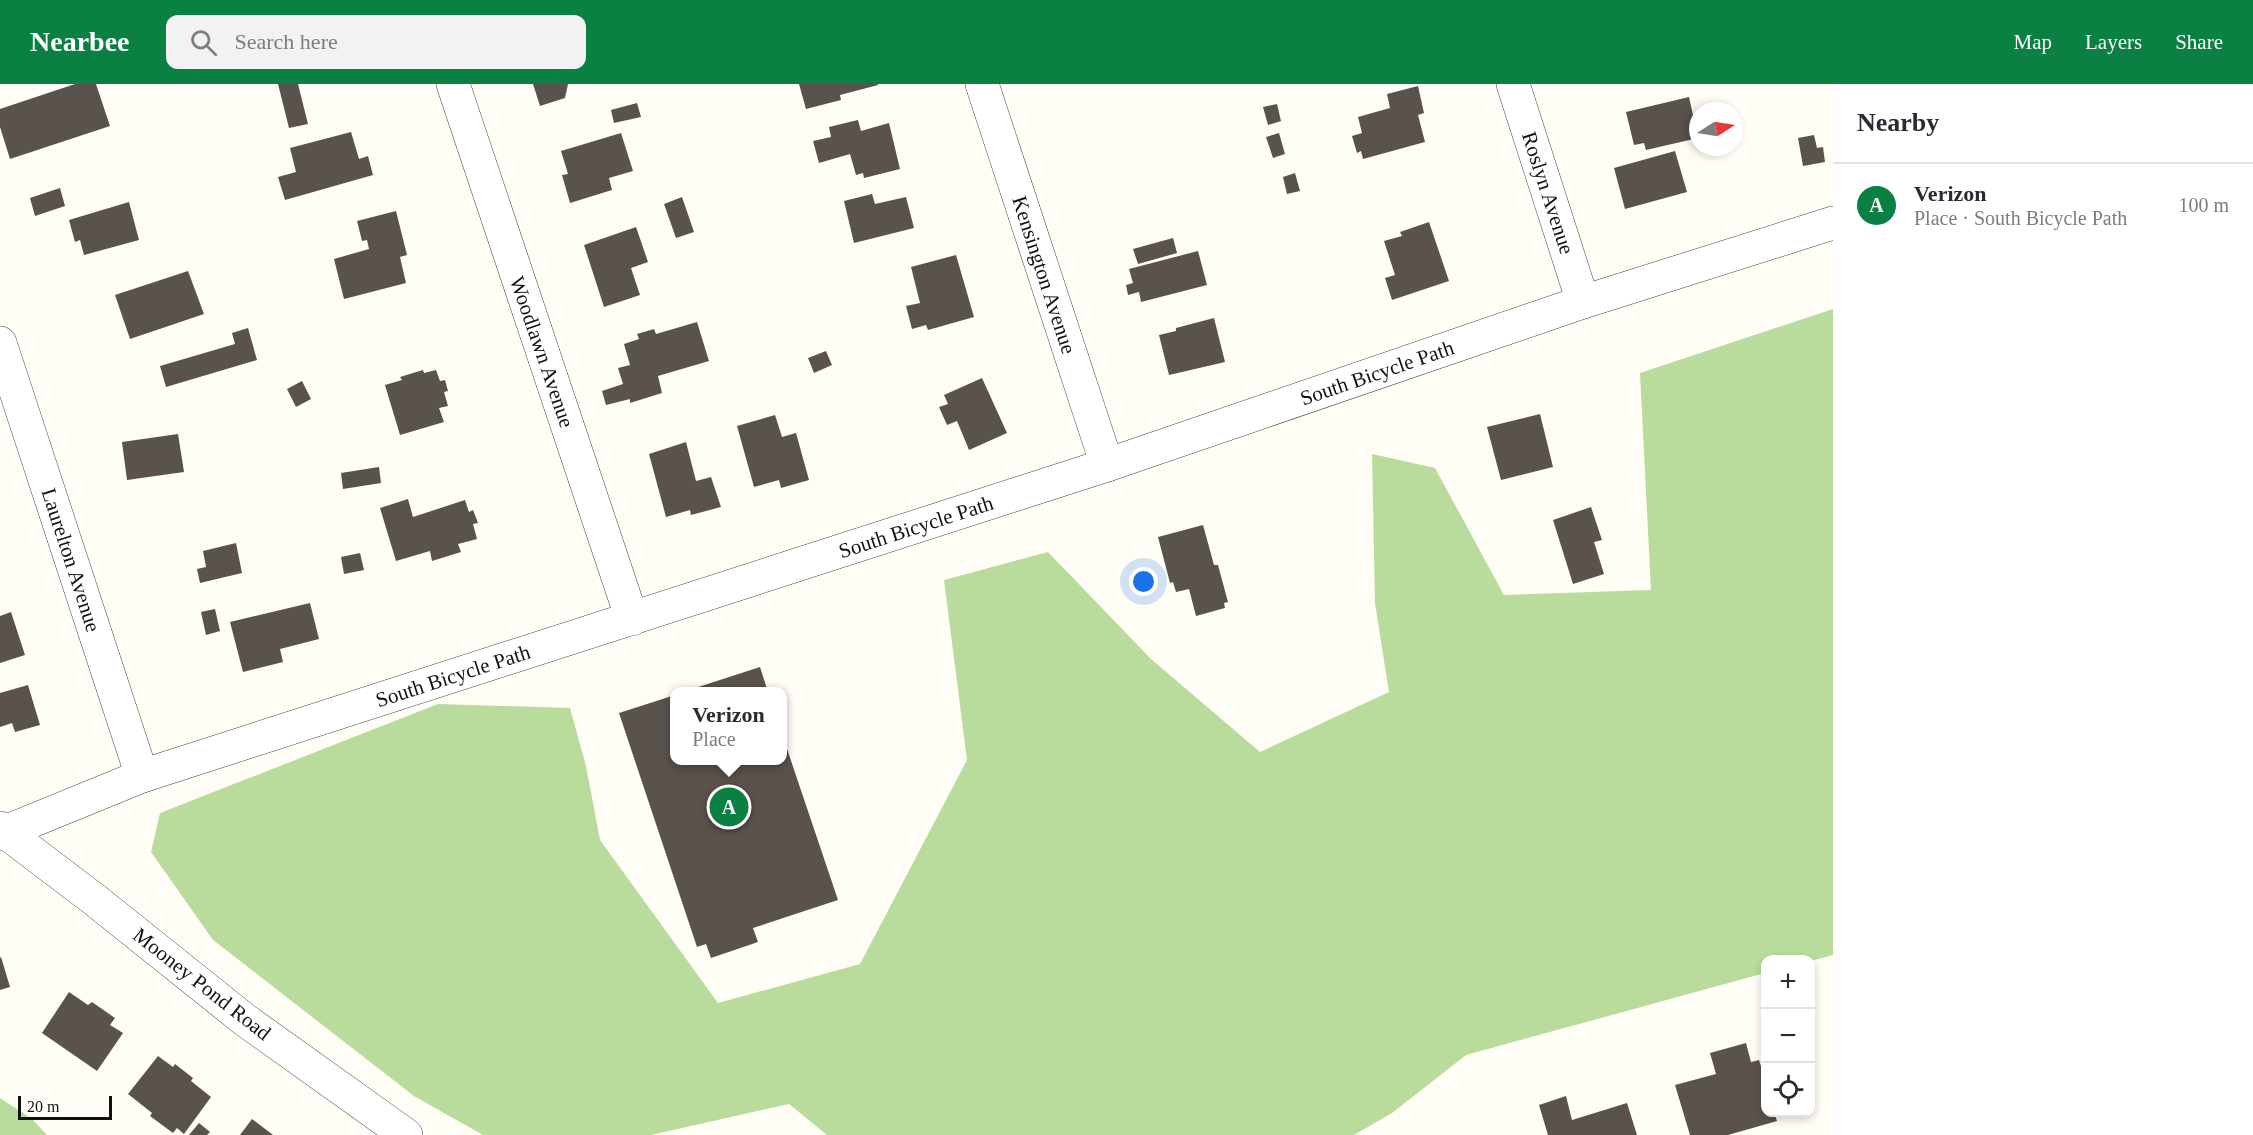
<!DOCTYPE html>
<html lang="en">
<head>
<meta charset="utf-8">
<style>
  :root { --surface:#fff; --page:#f2f2f3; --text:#2b2b33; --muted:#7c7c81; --line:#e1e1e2; --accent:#0b8043 }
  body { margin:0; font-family:Georgia,serif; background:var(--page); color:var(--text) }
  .controls { position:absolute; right:18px; bottom:18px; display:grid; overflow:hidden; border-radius:12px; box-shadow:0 3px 9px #0003 }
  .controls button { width:54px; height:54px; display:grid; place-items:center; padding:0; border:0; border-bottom:2px solid var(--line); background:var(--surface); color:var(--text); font:30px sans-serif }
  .compass { position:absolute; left:1689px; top:18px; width:54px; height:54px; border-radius:50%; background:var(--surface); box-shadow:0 3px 9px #0003; rotate:78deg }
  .scale { position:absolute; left:18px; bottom:15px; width:94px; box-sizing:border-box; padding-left:6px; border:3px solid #111; border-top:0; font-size:16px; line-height:21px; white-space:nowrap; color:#111; -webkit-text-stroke:4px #fff; paint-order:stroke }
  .you { position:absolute; left:1144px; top:498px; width:21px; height:21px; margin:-15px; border:4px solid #fff; border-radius:50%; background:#1a73e8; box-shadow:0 0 0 9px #1a73e833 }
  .badge { display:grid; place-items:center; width:39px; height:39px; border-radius:50%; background:var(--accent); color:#fff; font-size:20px; font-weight:700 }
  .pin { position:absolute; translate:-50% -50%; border:3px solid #fff; box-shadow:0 2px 6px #0006 }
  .popup { position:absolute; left:670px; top:603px; width:117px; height:78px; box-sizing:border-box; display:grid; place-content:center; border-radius:12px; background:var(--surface); filter:drop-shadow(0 2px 4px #0005); font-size:20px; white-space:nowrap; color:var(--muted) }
  .popup b { font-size:22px; color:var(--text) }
  .popup::after { content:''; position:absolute; left:50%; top:100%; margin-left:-12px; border:12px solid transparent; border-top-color:var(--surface) }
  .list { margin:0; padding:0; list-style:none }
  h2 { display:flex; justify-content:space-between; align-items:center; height:78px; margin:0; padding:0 24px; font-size:26px }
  h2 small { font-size:20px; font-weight:400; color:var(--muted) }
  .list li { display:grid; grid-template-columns:39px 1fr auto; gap:18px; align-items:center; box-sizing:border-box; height:84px; padding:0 24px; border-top:2px solid var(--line) }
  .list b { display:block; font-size:22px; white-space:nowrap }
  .list p { margin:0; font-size:20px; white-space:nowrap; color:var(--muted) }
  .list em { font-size:20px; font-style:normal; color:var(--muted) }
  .icon { flex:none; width:33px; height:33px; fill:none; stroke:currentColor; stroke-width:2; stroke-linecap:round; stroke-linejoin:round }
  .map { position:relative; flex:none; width:1833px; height:1051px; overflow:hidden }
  header { display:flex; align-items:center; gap:36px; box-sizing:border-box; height:84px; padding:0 30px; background:var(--accent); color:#fff }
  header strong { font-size:28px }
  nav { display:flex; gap:33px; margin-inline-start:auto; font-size:21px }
  .search { width:420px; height:54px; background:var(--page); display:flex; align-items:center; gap:15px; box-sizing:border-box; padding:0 21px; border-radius:12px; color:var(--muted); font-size:22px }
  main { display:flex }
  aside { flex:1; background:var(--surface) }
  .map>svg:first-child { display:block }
</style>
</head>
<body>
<header>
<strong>Nearbee</strong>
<div class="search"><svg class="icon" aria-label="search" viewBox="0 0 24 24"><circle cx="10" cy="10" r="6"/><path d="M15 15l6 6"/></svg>Search here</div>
<nav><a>Map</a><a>Layers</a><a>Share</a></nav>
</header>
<main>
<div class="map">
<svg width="1833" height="1051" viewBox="0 0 1833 1051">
  <rect width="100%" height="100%" fill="#fffdf5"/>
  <!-- forest -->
  <g fill="#b9dc9c">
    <polygon points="1833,225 1833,871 1811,877 1766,876 1765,889 1466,971 1392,1029 1354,1051 827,1051 789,1020 651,1051 483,1051 414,1012 213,856 151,768 160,729 438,620 570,624 586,682 600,756 718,919 860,880 967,676 944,496 1048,468 1151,575 1260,668 1389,608 1375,519 1372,370 1435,384 1504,511 1651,506 1640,289"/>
    <polygon points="0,1014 32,1035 47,1051 0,1051"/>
  </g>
  <!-- building -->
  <g fill="#5a524d">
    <polygon points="75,0 96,0 110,42 10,75 0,43 0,25"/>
    <polygon points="278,0 298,0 308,40 289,44"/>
    <polygon points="533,0 568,0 565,14 540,22"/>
    <polygon points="799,0 878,0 878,1 840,11 841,16 806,25"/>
    <polygon points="1418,2 1424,29 1418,31 1425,58 1363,75 1361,67 1357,69 1352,52 1362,49 1358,33 1390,24 1387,10"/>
    <polygon points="1689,13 1698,54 1646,66 1644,59 1634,61 1626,28"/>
    <polygon points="637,19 641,33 614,39 611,26"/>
    <polygon points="1277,20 1281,37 1268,41 1263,23"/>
    <polygon points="858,36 861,47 889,39 900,85 864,94 863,89 856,91 850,70 819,79 813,57 831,53 829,43"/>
    <polygon points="351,48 359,75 368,72 373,91 285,116 278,93 296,88 290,64"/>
    <polygon points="621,49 633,87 609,94 612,106 570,119 562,91 568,90 561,67"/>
    <polygon points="1279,49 1285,70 1273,74 1266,53"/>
    <polygon points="1814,51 1817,64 1823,63 1825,78 1803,82 1798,54"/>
    <polygon points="1675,67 1687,108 1625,125 1614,84"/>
    <polygon points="1295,89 1300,107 1287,110 1283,93"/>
    <polygon points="60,104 65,122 35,132 30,114"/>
    <polygon points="872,110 875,120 906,113 914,144 854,159 844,117"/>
    <polygon points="682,113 694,148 676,154 664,120"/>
    <polygon points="129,118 139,156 84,171 80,156 75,158 69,136"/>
    <polygon points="396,127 407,171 400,173 406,199 344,215 334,175 369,165 367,156 362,157 357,137"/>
    <polygon points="1429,138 1449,197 1392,216 1385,194 1395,191 1384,157 1402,152 1400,148"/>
    <polygon points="636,143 648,178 631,184 640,211 604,223 584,161"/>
    <polygon points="1173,154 1177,169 1138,180 1133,165"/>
    <polygon points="1198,167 1207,201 1141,218 1139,208 1128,211 1126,201 1133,199 1129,185"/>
    <polygon points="956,171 974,233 928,246 926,241 912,245 906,222 920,219 911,183"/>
    <polygon points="188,187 204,230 130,255 115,211"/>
    <polygon points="1214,234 1225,278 1169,291 1159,251 1176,247 1176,244"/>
    <polygon points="697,238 709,277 658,292 662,309 630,319 630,315 606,321 602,307 623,300 618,284 630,281 624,260 639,255 637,250 654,245 656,250"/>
    <polygon points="248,244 257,276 166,303 160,282 235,260 232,249"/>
    <polygon points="826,267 832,281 814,289 808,274"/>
    <polygon points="423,286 424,289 436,286 440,297 445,296 448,307 444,308 448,322 439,324 444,338 400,351 385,301 402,296 400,293"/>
    <polygon points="982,294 1007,349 969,366 957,337 947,341 939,323 948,320 944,311"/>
    <polygon points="302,297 311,315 296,323 287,305"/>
    <polygon points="1540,330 1553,383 1501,396 1487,343"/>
    <polygon points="775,331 782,353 796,349 809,396 781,404 779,396 754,403 737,342"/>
    <polygon points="178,350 184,388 127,396 122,358"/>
    <polygon points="686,358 696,397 711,393 721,423 691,431 690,426 666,433 649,370"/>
    <polygon points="379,383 381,399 343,405 341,389"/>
    <polygon points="408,415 413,433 465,416 469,428 473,426 478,439 473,440 477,455 458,460 461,468 432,477 430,467 396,477 380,424"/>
    <polygon points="1591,423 1602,456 1594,458 1604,490 1573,500 1553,436"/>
    <polygon points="1203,441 1214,481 1218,481 1228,518 1224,519 1225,524 1196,532 1189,505 1176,508 1173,498 1170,499 1158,453"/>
    <polygon points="236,459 242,489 200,499 197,485 206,483 203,467"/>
    <polygon points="360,469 364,486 344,490 341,473"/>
    <polygon points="310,519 319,555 280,565 283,578 243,588 230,538"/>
    <polygon points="215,525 220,547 206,551 201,528"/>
    <polygon points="11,528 25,571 0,579 0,532"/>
    <polygon points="760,583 768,608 686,608 686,607"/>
    <polygon points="28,601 40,641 15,648 12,639 0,643 0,609"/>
    <polygon points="675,611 675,676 783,676 783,653 838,816 753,844 758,858 711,874 706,860 697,863 619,629"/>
    <polygon points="1,873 10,903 0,906 0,874"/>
    <polygon points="69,908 88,921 92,918 115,934 110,941 123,949 97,987 42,949"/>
    <polygon points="1746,959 1751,978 1759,976 1766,998 1766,1028 1774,1028 1777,1037 1728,1051 1690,1051 1675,1001 1716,990 1710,969"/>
    <polygon points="158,972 173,983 175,980 193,994 191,997 211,1013 184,1050 177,1044 173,1049 150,1032 152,1029 128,1010"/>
    <polygon points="1566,1012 1572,1036 1627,1019 1637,1051 1548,1051 1539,1021"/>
    <polygon points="252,1035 273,1051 240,1051"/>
    <polygon points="199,1039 210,1048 207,1051 189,1051"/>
  </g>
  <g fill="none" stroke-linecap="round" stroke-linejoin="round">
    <defs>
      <g id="minor">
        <polyline points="453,0 632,535"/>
        <polyline points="982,0 1107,381"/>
        <polyline points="1513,0 1583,218"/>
        <polyline points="0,259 142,692"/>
        <polyline points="0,744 95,816 245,936 406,1051"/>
        <polyline points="0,750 142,692 1107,381 1583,218 1833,139"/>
      </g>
    </defs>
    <!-- minor casing -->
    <use href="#minor" stroke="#444" stroke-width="34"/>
    <!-- minor -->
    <use href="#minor" stroke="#fff" stroke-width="33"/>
  </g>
  <g text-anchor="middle" stroke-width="6" stroke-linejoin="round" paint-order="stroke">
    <!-- street labels -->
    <g font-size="21" fill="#111" stroke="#fff">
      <text transform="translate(1548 109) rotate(72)" y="7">Roslyn Avenue</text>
      <text transform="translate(1044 191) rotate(72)" y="7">Kensington Avenue</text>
      <text transform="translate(542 268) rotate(71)" y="7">Woodlawn Avenue</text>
      <text transform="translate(1377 289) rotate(-19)" y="7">South Bicycle Path</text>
      <text transform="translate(916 443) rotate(-18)" y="7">South Bicycle Path</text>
      <text transform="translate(71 476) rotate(72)" y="7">Laurelton Avenue</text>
      <text transform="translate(453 592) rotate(-18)" y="7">South Bicycle Path</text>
      <text transform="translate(202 900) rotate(38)" y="7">Mooney Pond Road</text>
    </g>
  </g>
</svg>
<div class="controls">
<button>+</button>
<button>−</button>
<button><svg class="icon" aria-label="locate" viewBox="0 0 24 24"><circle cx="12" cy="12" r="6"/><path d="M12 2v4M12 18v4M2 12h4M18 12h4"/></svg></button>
</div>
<svg class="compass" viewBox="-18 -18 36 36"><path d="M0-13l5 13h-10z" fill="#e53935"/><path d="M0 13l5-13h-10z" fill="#7c7c81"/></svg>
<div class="scale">20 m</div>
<div class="you"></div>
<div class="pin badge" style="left:729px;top:723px">A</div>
<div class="popup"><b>Verizon</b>Place</div>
</div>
<aside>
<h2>Nearby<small></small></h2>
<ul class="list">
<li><span class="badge">A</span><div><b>Verizon</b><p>Place · South Bicycle Path</p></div><em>100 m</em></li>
</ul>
</aside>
</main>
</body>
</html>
